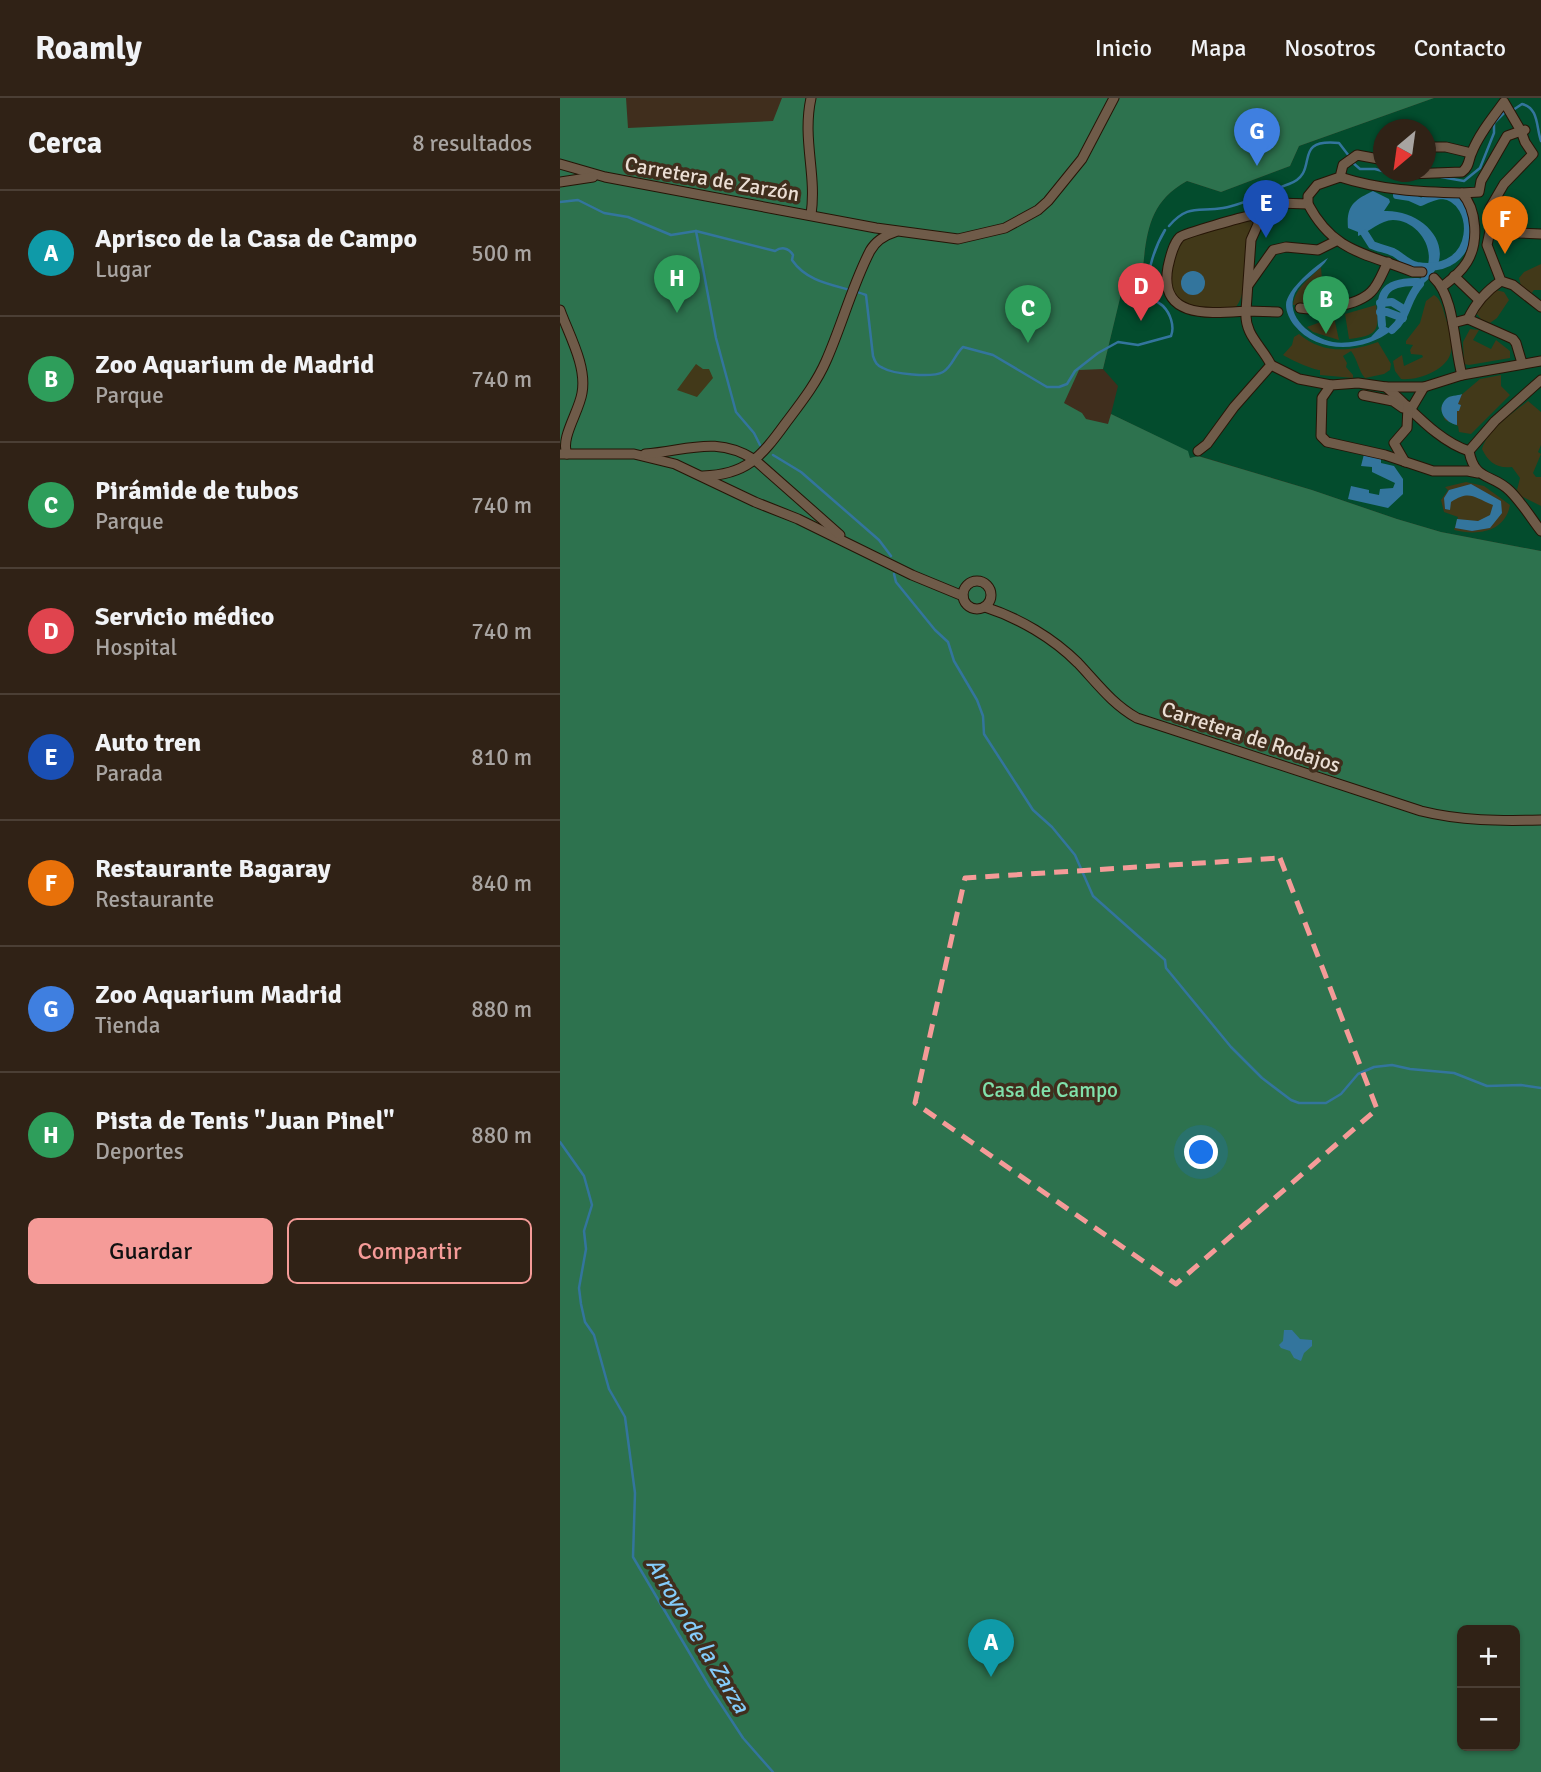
<!DOCTYPE html>
<html lang="es">
<head>
<meta charset="utf-8">
<style>
  :root { --surface:#302216; --page:#382a1f; --text:#f1f3f6; --muted:#a8a4a1; --line:#4b3f35; --accent:#f59b98 }
  body { margin:0; font-family:Signika,sans-serif; background:var(--page); color:var(--text) }
  .controls { position:absolute; right:21px; bottom:21px; display:grid; overflow:hidden; border-radius:10px; box-shadow:0 2px 5px #0004 }
  .controls button { width:63px; height:63px; display:grid; place-items:center; padding:0; border:0; border-bottom:2px solid var(--line); background:var(--surface); color:var(--text); font:35px sans-serif }
  .compass { position:absolute; left:813px; top:21px; width:63px; height:63px; border-radius:50%; background:var(--surface); box-shadow:0 2px 5px #0004; rotate:209deg }
  .you { position:absolute; left:642px; top:1055px; width:24px; height:24px; margin:-18px; border:5px solid #fff; border-radius:50%; background:#1a73e8; box-shadow:0 0 0 10px #1a73e833 }
  .badge { display:grid; place-items:center; width:46px; height:46px; border-radius:50%; background:var(--accent); color:#fff; font-size:23px; font-weight:700 }
  .pin { position:absolute; translate:-50% -58px; filter:drop-shadow(0 2px 4px #0008) }
  .pin::after { content:''; position:absolute; top:37px; width:24px; height:21px; background:inherit; clip-path:polygon(0 0,100% 0,50% 100%) }
  .list { margin:0; padding:0; list-style:none }
  h2 { display:flex; justify-content:space-between; align-items:center; height:91px; margin:0; padding:0 28px; font-size:30px }
  h2 small { font-size:23px; font-weight:400; color:var(--muted) }
  .list li { display:grid; grid-template-columns:46px 1fr auto; gap:21px; align-items:center; box-sizing:border-box; height:126px; padding:0 28px; border-top:2px solid var(--line) }
  .list b { display:block; font-size:26px; white-space:nowrap }
  .list p { margin:0; font-size:23px; white-space:nowrap; color:var(--muted) }
  .list em { font-size:23px; font-style:normal; color:var(--muted) }
  .actions { display:flex; gap:14px; padding:21px 28px }
  .actions a { flex:1; padding:16px 0; border:2px solid var(--accent); border-radius:10px; text-align:center; font-size:24px; color:var(--accent) }
  .actions .main { background:var(--accent); color:#111 }
  .map { position:relative; flex:none; width:981px; height:1674px; overflow:hidden }
  header { display:flex; align-items:center; gap:42px; box-sizing:border-box; height:98px; padding:0 35px; background:var(--surface); border-bottom:2px solid var(--line) }
  header strong { font-size:33px }
  nav { display:flex; gap:38px; margin-inline-start:auto; font-size:24px }
  main { display:flex }
  aside { flex:1; background:var(--surface) }
  .map>svg:first-child { display:block }
</style>
</head>
<body>
<header>
<strong>Roamly</strong>
<nav><a>Inicio</a><a>Mapa</a><a>Nosotros</a><a>Contacto</a></nav>
</header>
<main>
<aside>
<h2>Cerca<small>8 resultados</small></h2>
<ul class="list">
<li><span class="badge" style="background:#0f9aa8">A</span><div><b>Aprisco de la Casa de Campo</b><p>Lugar</p></div><em>500 m</em></li>
<li><span class="badge" style="background:#2e9e5b">B</span><div><b>Zoo Aquarium de Madrid</b><p>Parque</p></div><em>740 m</em></li>
<li><span class="badge" style="background:#2e9e5b">C</span><div><b>Pirámide de tubos</b><p>Parque</p></div><em>740 m</em></li>
<li><span class="badge" style="background:#e0444e">D</span><div><b>Servicio médico</b><p>Hospital</p></div><em>740 m</em></li>
<li><span class="badge" style="background:#1a4fb4">E</span><div><b>Auto tren</b><p>Parada</p></div><em>810 m</em></li>
<li><span class="badge" style="background:#e8710a">F</span><div><b>Restaurante Bagaray</b><p>Restaurante</p></div><em>840 m</em></li>
<li><span class="badge" style="background:#3f7fe0">G</span><div><b>Zoo Aquarium Madrid</b><p>Tienda</p></div><em>880 m</em></li>
<li><span class="badge" style="background:#2e9e5b">H</span><div><b>Pista de Tenis &quot;Juan Pinel&quot;</b><p>Deportes</p></div><em>880 m</em></li>
</ul>
<div class="actions"><a class="main">Guardar</a><a>Compartir</a></div>
</aside>
<div class="map">
<svg width="981" height="1674" viewBox="0 0 981 1674">
  <rect width="100%" height="100%" fill="#402e1d"/>
  <!-- green -->
  <path fill="#034c2d" fill-rule="evenodd" d="M874,0H981V453L881,434L837,421L752,392L639,358L630,360L627,353L551,316L558,288L543,271L562,191L580,195C587,149 581,108 627,83L661,94L730,68L739,48ZM824,32H866V74H824Z"/>
  <!-- forest -->
  <path fill="#2d724e" fill-rule="evenodd" d="M0,0H66L68,30L213,23L222,0H874L739,48L730,68L661,94L627,83C581,108 587,149 580,195L562,192L543,271L519,272L504,305L522,315L526,321L548,326L551,316L628,353L630,360L638,358L752,392L837,421L881,434L981,453V1674H0ZM902,1532H955V1648H902Z"/>
  <!-- sand -->
  <g fill="#423919">
    <path d="M690,120L694,125C678,149 693,195 673,212C662,211 638,212 628,208C599,197 611,158 625,140Z"/>
    <polygon points="981,166 981,192 974,192 971,196 961,188 959,180 964,174"/>
    <path d="M761,169L762,182L765,191L763,200L767,204L733,207C735,190 750,180 761,169Z"/>
    <path d="M936,192L944,194L949,202L937,220L930,225L921,221L916,215C918,210 932,194 936,192Z"/>
    <path d="M874,197C882,202 883,212 886,221C889,232 894,242 891,254C887,272 858,283 841,281L835,273L833,263L842,257L844,268L863,259L862,257L851,256L850,252L853,247L846,246V243L860,225L866,203Z"/>
    <path d="M816,207C821,234 815,238 789,241L785,216Z"/>
    <polygon points="774,219 779,242 753,234 747,229"/>
    <polygon points="910,231 919,232 913,242 931,251 936,242 950,253 950,260 909,267 904,266 903,244"/>
    <path d="M739,236C762,256 791,254 818,244L831,266L830,272L824,276L805,280C798,272 798,262 791,253L783,258L787,265L786,269L793,277V280L760,277V272C753,272 729,261 723,257L732,247L734,239Z"/>
    <polygon points="136,266 143,271 149,271 153,280 137,299 117,292"/>
    <polygon points="941,277 941,288 950,297 911,336 899,334 898,328 885,322 881,310 889,299 900,298 920,281"/>
    <path d="M968,303L981,314V347L978,354L981,356L973,375L976,379H981V408L961,398L957,392L960,380L952,369C937,371 928,364 922,351C928,331 952,316 968,303Z"/>
    <path d="M906,384L924,388L950,407C945,434 918,438 894,432L898,419L884,414L881,402L888,392L885,389Z"/>
  </g>
  <!-- water -->
  <g fill="#33759d">
    <path d="M813,93L829,101L830,104L824,113C865,111 902,153 864,185L858,184C861,180 865,175 867,170C875,148 856,122 833,122C821,122 809,134 798,138V134L788,130C786,108 794,102 813,93Z"/>
    <path d="M768,160C761,173 742,181 735,195C724,219 752,240 773,244C785,246 800,243 811,239L822,227L832,232C805,254 758,257 734,227C730,222 726,214 726,207C726,192 756,167 768,160Z"/>
    <circle cx="633" cy="185" r="12"/>
    <path d="M902,296L898,306L901,307L899,313H897V327C886,325 875,312 886,301C890,297 897,298 902,296Z"/>
    <polygon points="804,356 821,360 821,365 834,368 843,381 843,396 828,410 788,401 791,388 809,392 809,395 819,397 820,391 833,390 835,385 812,374 812,369 801,368"/>
    <path d="M911,386L941,403L942,415L930,430L912,433L895,430L897,421L918,423L930,417L933,407C913,399 910,392 891,404L890,412L885,411L884,400L889,392Z"/>
    <polygon points="724,1232 732,1232 740,1241 752,1242 752,1248 744,1255 741,1263 734,1260 730,1253 721,1250 719,1247 723,1243"/>
  </g>
  <g fill="none" stroke-linecap="round" stroke-linejoin="round">
    <!-- stream -->
    <g stroke="#33759d" stroke-width="2.5">
      <path d="M953,12L962,6C979,10 976,29 981,43"/>
      <polyline points="792,64 800,71 815,71 844,79 861,79"/>
      <polyline points="881,79 904,83 920,70 934,35 934,25 946,13"/>
      <path d="M0,104L18,102L44,115L68,119L111,137L136,133L215,153C221,149 228,149 233,157L232,162C249,187 280,187 306,197L313,258C315,264 317,268 323,270C333,276 372,280 383,274C392,269 395,256 403,249L433,257L487,289H499L507,286L515,273L538,255L558,244L578,247L611,238C615,228 610,215 603,208C600,205 596,204 594,201C580,185 596,147 605,132"/>
      <path d="M609,128C628,106 638,114 663,110C685,106 708,94 729,86C762,74 729,40 779,45L789,58"/>
      <polyline points="136,133 156,240 176,314 194,335 200,347"/>
      <polyline points="213,357 241,374 319,442 331,458"/>
      <polyline points="334,476 336,484 375,532 388,544 394,563 417,602 423,618 424,636 473,712 492,729 515,757 533,798 605,862 606,870 671,949 702,980 731,1002 739,1005 766,1005 781,996 798,976 814,969 832,967 850,971 894,975 927,988 961,987 981,990"/>
      <polyline points="0,1044 24,1078 32,1107 24,1133 26,1151 19,1190 21,1206 25,1224 34,1237 49,1291 65,1319 75,1395 73,1459 149,1588 183,1640 213,1674"/>
    </g>
    <!-- canal -->
    <g stroke="#33759d" stroke-width="8">
      <path d="M805,136L812,147C819,150 826,151 833,154C841,158 847,166 857,168C921,178 919,100 882,97C875,97 867,101 861,104L850,99L837,97"/>
      <polyline points="820,205 832,204 845,212"/>
      <polyline points="820,214 827,214 843,220"/>
      <path d="M822,227C819,197 822,183 858,184"/>
      <path d="M832,232C848,219 846,201 860,186"/>
    </g>
    <defs>
      <g id="street">
        <polyline points="866,49 886,49 911,55"/>
        <polyline points="0,66 45,79 316,130 398,141 445,130 478,112 488,103 522,61 554,0"/>
        <path d="M844,74L848,76L902,74C910,68 908,62 912,54C919,36 933,19 944,4L961,33L965,32"/>
        <path d="M780,79C820,92 860,94 902,95C917,112 919,144 907,164C901,174 892,181 883,188"/>
        <polyline points="0,84 33,79"/>
        <polyline points="902,95 919,94 921,83 947,38 961,33 965,44 973,56 944,86 930,110 932,124 927,147 941,183 953,187 981,209"/>
        <polyline points="718,105 748,106 748,98 757,87 780,79 783,67 797,57 824,62"/>
        <path d="M748,106C774,155 806,155 853,174H862"/>
        <path d="M251,117C257,76 242,42 251,0"/>
        <path d="M699,124L691,142L686,213C652,215 598,222 608,169C610,160 613,146 620,139C625,135 683,119 693,117L699,124L718,105L714,96"/>
        <polyline points="932,124 958,135 981,136"/>
        <polyline points="894,178 919,202"/>
        <path d="M874,180C895,199 894,250 902,277"/>
        <polyline points="689,186 713,152 726,149 758,152 776,143"/>
        <path d="M740,210C759,213 797,208 811,194C819,186 823,173 828,164"/>
        <path d="M0,212C9,237 27,268 22,295C19,314 0,340 7,356"/>
        <path d="M908,221C916,204 926,193 941,183"/>
        <polyline points="893,225 908,221 953,241 956,245 962,265"/>
        <polyline points="711,267 739,281 771,287"/>
        <path d="M981,282L935,323L909,353C915,384 932,375 950,393C962,405 971,420 981,433"/>
        <path d="M826,289C852,311 876,342 909,353"/>
        <polyline points="803,297 833,303 843,310"/>
        <polyline points="851,311 864,289"/>
        <path d="M638,353L647,346L674,309L711,267C702,248 684,237 686,213L718,214"/>
        <polyline points="0,356 74,356 115,366 195,404 238,421 352,477 403,498"/>
        <path d="M85,356C127,353 156,337 195,362L280,437"/>
        <polyline points="845,364 834,345 847,330 848,308"/>
        <polyline points="918,375 908,373 873,373 825,357 767,344 761,338 762,300 771,287 798,285 826,289 864,289 902,277 981,263"/>
        <path d="M143,378C186,377 201,359 225,326C240,306 256,286 266,263C282,227 292,188 310,153C315,144 325,137 335,134"/>
        <circle cx="417" cy="497" r="14"/>
        <path d="M425,509C459,520 493,540 518,565C537,585 552,606 577,620L861,713C901,723 940,723 981,722"/>
      </g>
    </defs>
    <!-- street casing -->
    <use href="#street" stroke="#261506" stroke-width="11"/>
    <!-- street -->
    <use href="#street" stroke="#6f5b49" stroke-width="9"/>
  </g>
  <!-- marked area -->
  <path fill="none" stroke="#f59b98" stroke-width="5" stroke-dasharray="14 9" stroke-linejoin="round" d="M720,760L817,1011L616,1186L355,1005L405,780Z"/>
  <g text-anchor="middle" stroke-width="7" stroke-linejoin="round" paint-order="stroke">
    <!-- street labels -->
    <g font-size="21" fill="#eaded4" stroke="#402e1d">
      <text transform="translate(152 81) rotate(10)" y="7">Carretera de Zarzón</text>
      <text transform="translate(691 639) rotate(18)" y="7">Carretera de Rodajos</text>
    </g>
    <!-- park labels -->
    <g font-size="21" fill="#80e1ab" stroke="#402e1d">
      <text x="490" y="999">Casa de Campo</text>
    </g>
    <!-- water labels -->
    <g font-size="23" font-style="italic" fill="#84ccfa" stroke="#402e1d">
      <text transform="translate(138 1537) rotate(59)" y="8">Arroyo de la Zarza</text>
    </g>
  </g>
</svg>
<div class="controls">
<button>+</button>
<button>−</button>
</div>
<svg class="compass" viewBox="-18 -18 36 36"><path d="M0-13l5 13h-10z" fill="#e53935"/><path d="M0 13l5-13h-10z" fill="#a8a4a1"/></svg>
<div class="you"></div>
<div class="pin badge" style="left:431px;top:1579px;background:#0f9aa8">A</div>
<div class="pin badge" style="left:766px;top:236px;background:#2e9e5b">B</div>
<div class="pin badge" style="left:468px;top:245px;background:#2e9e5b">C</div>
<div class="pin badge" style="left:581px;top:223px;background:#e0444e">D</div>
<div class="pin badge" style="left:706px;top:140px;background:#1a4fb4">E</div>
<div class="pin badge" style="left:945px;top:156px;background:#e8710a">F</div>
<div class="pin badge" style="left:697px;top:68px;background:#3f7fe0">G</div>
<div class="pin badge" style="left:117px;top:215px;background:#2e9e5b">H</div>
</div>
</main>
</body>
</html>
